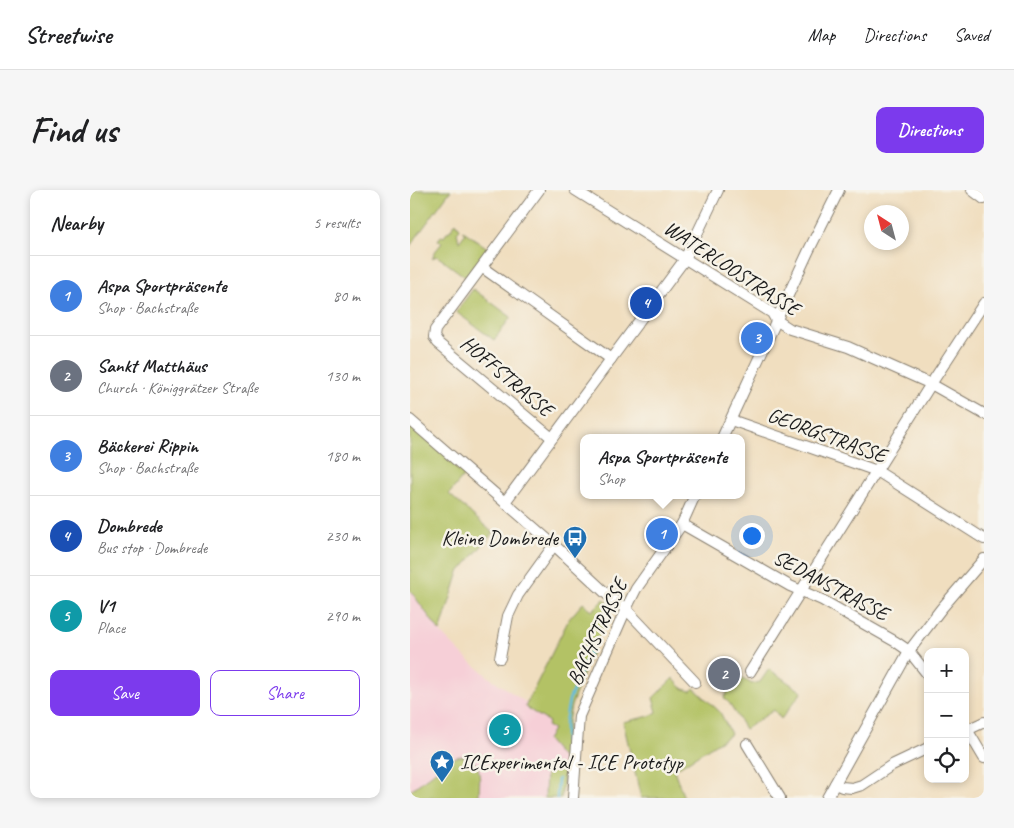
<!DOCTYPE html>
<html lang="en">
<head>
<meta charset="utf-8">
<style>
  :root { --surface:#fff; --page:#f6f6f6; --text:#202124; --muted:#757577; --line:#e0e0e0; --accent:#7c3aed }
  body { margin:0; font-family:Caveat,sans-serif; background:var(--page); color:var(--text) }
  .controls { position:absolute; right:15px; bottom:15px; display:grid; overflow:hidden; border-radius:10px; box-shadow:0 2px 8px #0003 }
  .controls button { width:45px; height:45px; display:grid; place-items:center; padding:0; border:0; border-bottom:1px solid var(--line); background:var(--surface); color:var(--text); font:25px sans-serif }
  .compass { position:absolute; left:454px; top:15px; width:45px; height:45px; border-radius:50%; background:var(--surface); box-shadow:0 2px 8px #0003; rotate:324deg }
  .you { position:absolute; left:341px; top:345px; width:18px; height:18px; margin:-12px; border:4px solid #fff; border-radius:50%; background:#1a73e8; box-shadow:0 0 0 8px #1a73e833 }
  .badge { display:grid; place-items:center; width:32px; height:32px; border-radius:50%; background:var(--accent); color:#fff; font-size:16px; font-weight:700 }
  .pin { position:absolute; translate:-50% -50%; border:2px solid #fff; box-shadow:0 1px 5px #0006 }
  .popup { position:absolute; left:170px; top:244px; width:165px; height:65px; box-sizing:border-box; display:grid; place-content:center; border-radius:10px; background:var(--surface); filter:drop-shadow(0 1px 4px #0005); font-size:16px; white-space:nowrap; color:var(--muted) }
  .popup b { font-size:19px; color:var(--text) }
  .popup::after { content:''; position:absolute; left:50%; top:100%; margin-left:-10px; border:10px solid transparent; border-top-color:var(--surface) }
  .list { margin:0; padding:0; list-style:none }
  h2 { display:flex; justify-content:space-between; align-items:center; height:65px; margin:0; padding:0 20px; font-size:21px }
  h2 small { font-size:16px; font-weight:400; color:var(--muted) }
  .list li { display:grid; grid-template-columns:32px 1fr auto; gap:15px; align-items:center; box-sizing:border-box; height:80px; padding:0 20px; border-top:1px solid var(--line) }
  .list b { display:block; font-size:19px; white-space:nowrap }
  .list p { margin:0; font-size:16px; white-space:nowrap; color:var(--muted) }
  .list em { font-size:16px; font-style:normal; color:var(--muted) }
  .actions { display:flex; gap:10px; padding:15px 20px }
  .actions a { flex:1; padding:11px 0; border:1px solid var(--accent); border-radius:10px; text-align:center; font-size:18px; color:var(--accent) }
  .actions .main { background:var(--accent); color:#fff }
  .icon { flex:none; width:28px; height:28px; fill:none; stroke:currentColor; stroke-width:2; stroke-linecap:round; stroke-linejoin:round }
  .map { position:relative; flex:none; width:574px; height:608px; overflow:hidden; border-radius:10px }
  header { display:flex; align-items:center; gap:30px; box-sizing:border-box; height:70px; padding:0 25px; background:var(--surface); border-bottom:1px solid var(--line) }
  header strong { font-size:24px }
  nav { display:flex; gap:28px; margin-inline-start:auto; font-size:18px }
  .intro { display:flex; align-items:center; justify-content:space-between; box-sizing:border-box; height:120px; padding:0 30px }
  h1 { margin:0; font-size:35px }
  .button { padding:12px 22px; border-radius:10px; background:var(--accent); color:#fff; font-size:18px; font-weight:700 }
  main { display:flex; gap:30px; padding:0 30px }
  aside { flex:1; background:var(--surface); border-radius:10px; box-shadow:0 2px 8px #0003 }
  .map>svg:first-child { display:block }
</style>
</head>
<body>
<header>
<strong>Streetwise</strong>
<nav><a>Map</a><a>Directions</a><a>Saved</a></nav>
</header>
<div class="intro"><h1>Find us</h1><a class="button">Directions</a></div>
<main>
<aside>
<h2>Nearby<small>5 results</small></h2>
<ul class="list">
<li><span class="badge" style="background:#3f7fe0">1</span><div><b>Aspa Sportpräsente</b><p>Shop · Bachstraße</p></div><em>80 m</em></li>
<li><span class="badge" style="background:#6b7280">2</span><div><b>Sankt Matthäus</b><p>Church · Königgrätzer Straße</p></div><em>130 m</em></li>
<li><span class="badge" style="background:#3f7fe0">3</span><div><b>Bäckerei Rippin</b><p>Shop · Bachstraße</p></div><em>180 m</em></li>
<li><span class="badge" style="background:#1a4fb4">4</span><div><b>Dombrede</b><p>Bus stop · Dombrede</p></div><em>230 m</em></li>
<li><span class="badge" style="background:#0f9aa8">5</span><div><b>V1</b><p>Place</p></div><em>290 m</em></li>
</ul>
<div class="actions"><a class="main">Save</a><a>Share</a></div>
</aside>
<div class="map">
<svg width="574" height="608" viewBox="0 0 574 608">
  <rect width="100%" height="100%" fill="#f7f3e8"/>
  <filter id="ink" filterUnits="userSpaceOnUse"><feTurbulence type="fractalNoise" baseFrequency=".02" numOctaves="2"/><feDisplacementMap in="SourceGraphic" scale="10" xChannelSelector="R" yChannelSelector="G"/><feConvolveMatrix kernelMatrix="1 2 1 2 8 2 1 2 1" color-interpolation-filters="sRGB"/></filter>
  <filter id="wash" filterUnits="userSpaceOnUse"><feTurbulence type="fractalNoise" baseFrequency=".0096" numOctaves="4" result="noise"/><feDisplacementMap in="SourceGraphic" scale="20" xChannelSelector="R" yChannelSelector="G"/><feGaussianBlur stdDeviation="1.12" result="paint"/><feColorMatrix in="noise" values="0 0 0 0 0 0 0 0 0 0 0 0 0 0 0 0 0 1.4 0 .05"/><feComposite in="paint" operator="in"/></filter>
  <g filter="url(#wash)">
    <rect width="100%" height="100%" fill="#f0debf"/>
    <!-- built -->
    <polygon fill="#f6cfd7" points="0,400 30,442 56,468 79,487 124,518 158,532 152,577 151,608 0,608"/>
    <!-- green -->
    <g fill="#b3c265" stroke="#686f40">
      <polygon points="0,0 41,0 0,56"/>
      <polygon points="46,32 50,39 47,42 49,52 55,44 52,41 52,40 79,59 58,89 27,66 22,68 24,65 23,64 32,53 28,50 31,46 34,47 38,41 39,42"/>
      <polygon points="63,99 101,127 84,150 46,122"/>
      <polygon points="0,234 57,282 39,304 83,343 49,382 30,442 0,400"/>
      <polygon points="194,409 201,415 170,492 161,516 158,532 156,573 151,608 135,608 136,576 152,577 153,569 137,550 143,539 137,536 139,532 115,517 159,429 173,413 182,421"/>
      <polygon points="359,479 392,502 371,529 364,520 335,539 320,514 314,508 328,486 342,494 350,492"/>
      <path d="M263,488C269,495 272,500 281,501L284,498L310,522L321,544L264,580L274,608H231L213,532L240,526L247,522L243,508Z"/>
      <path d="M50,566C75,569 69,590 69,608H0V601L41,569Z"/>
    </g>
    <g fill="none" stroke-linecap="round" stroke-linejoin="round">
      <!-- stream -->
      <g stroke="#61bcdf" stroke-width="2.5">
        <polyline points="155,557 155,533 159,510 182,456"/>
        <polyline points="147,608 148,589"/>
      </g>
    </g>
  </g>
  <g filter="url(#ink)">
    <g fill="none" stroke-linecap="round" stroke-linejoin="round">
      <defs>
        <g id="minor">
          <polyline points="129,0 25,140 24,147 28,153 142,248"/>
          <polyline points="165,0 362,123 366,130 380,139 438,157 521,194 574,224"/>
          <polyline points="562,0 574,9"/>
          <polyline points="73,78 201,169"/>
          <polyline points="0,230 144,355 201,408 216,419 285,492"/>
          <polyline points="321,230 467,281 574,349"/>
          <polyline points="312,248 399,60 429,0"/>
          <polyline points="95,312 275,69 308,0"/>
          <polyline points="272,334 380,396 412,410 486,452 499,461 518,485"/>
          <polyline points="90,468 98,426 108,405 144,355"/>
          <polyline points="340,482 521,194 574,113"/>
          <polyline points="555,536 574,568"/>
          <polyline points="555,541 574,532"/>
          <polyline points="337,554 370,608"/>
          <polyline points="425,594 432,597 442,598 452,595 482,575 518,558"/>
          <polyline points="163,608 169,526 216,419 226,399 272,334 285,305"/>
          <polyline points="417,608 499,461 531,419 574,369"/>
        </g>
      </defs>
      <!-- minor casing -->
      <use href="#minor" stroke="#867d6e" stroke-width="12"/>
      <!-- minor -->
      <use href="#minor" stroke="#fff" stroke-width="10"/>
    </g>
  </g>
  <!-- icons -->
  <defs>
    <symbol id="bus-pin" viewBox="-11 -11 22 30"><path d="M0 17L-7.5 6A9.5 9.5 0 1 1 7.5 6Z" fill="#1f6fb2" stroke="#f7f3e8"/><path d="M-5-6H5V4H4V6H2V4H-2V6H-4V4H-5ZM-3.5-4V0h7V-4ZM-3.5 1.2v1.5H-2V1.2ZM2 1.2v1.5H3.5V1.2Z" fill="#fff"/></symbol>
    <symbol id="sight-pin" viewBox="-11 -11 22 30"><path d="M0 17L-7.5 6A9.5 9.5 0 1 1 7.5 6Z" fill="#1f6fb2" stroke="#f7f3e8"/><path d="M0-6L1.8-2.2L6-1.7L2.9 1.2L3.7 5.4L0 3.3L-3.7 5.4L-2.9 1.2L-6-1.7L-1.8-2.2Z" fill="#fff"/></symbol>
  </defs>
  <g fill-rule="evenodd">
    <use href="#bus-pin" x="151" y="334" width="28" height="38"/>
    <use href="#sight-pin" x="18" y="558" width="28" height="38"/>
  </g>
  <g text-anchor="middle" stroke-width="5" stroke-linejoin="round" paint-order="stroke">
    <!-- street labels -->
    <g font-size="21" fill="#1c1c1c" stroke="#f7f3e8">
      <text transform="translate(322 78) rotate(33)" y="7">WATERLOOSTRASSE</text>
      <text transform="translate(97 186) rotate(40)" y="7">HOFFSTRASSE</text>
      <text transform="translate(417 245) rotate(20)" y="7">GEORGSTRASSE</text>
      <text transform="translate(421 395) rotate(28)" y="7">SEDANSTRASSE</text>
      <text transform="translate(187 442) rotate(-65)" y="7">BACHSTRASSE</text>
    </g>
    <!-- poi labels -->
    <g font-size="21" fill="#1c1c1c" stroke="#f7f3e8" text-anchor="end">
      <text x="148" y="355">Kleine Dombrede</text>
      <text x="50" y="579" text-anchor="start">ICExperimental - ICE Prototyp</text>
    </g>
  </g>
</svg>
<div class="controls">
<button>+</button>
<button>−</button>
<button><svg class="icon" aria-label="locate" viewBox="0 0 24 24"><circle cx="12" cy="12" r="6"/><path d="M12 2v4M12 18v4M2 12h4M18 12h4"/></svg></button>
</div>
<svg class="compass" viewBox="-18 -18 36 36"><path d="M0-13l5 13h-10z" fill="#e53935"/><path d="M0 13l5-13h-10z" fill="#757577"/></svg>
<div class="you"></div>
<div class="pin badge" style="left:252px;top:344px;background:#3f7fe0">1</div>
<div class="popup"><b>Aspa Sportpräsente</b>Shop</div>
<div class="pin badge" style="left:314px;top:484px;background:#6b7280">2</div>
<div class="pin badge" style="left:347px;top:148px;background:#3f7fe0">3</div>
<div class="pin badge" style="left:236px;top:113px;background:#1a4fb4">4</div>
<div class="pin badge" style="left:95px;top:540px;background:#0f9aa8">5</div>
</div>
</main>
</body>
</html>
